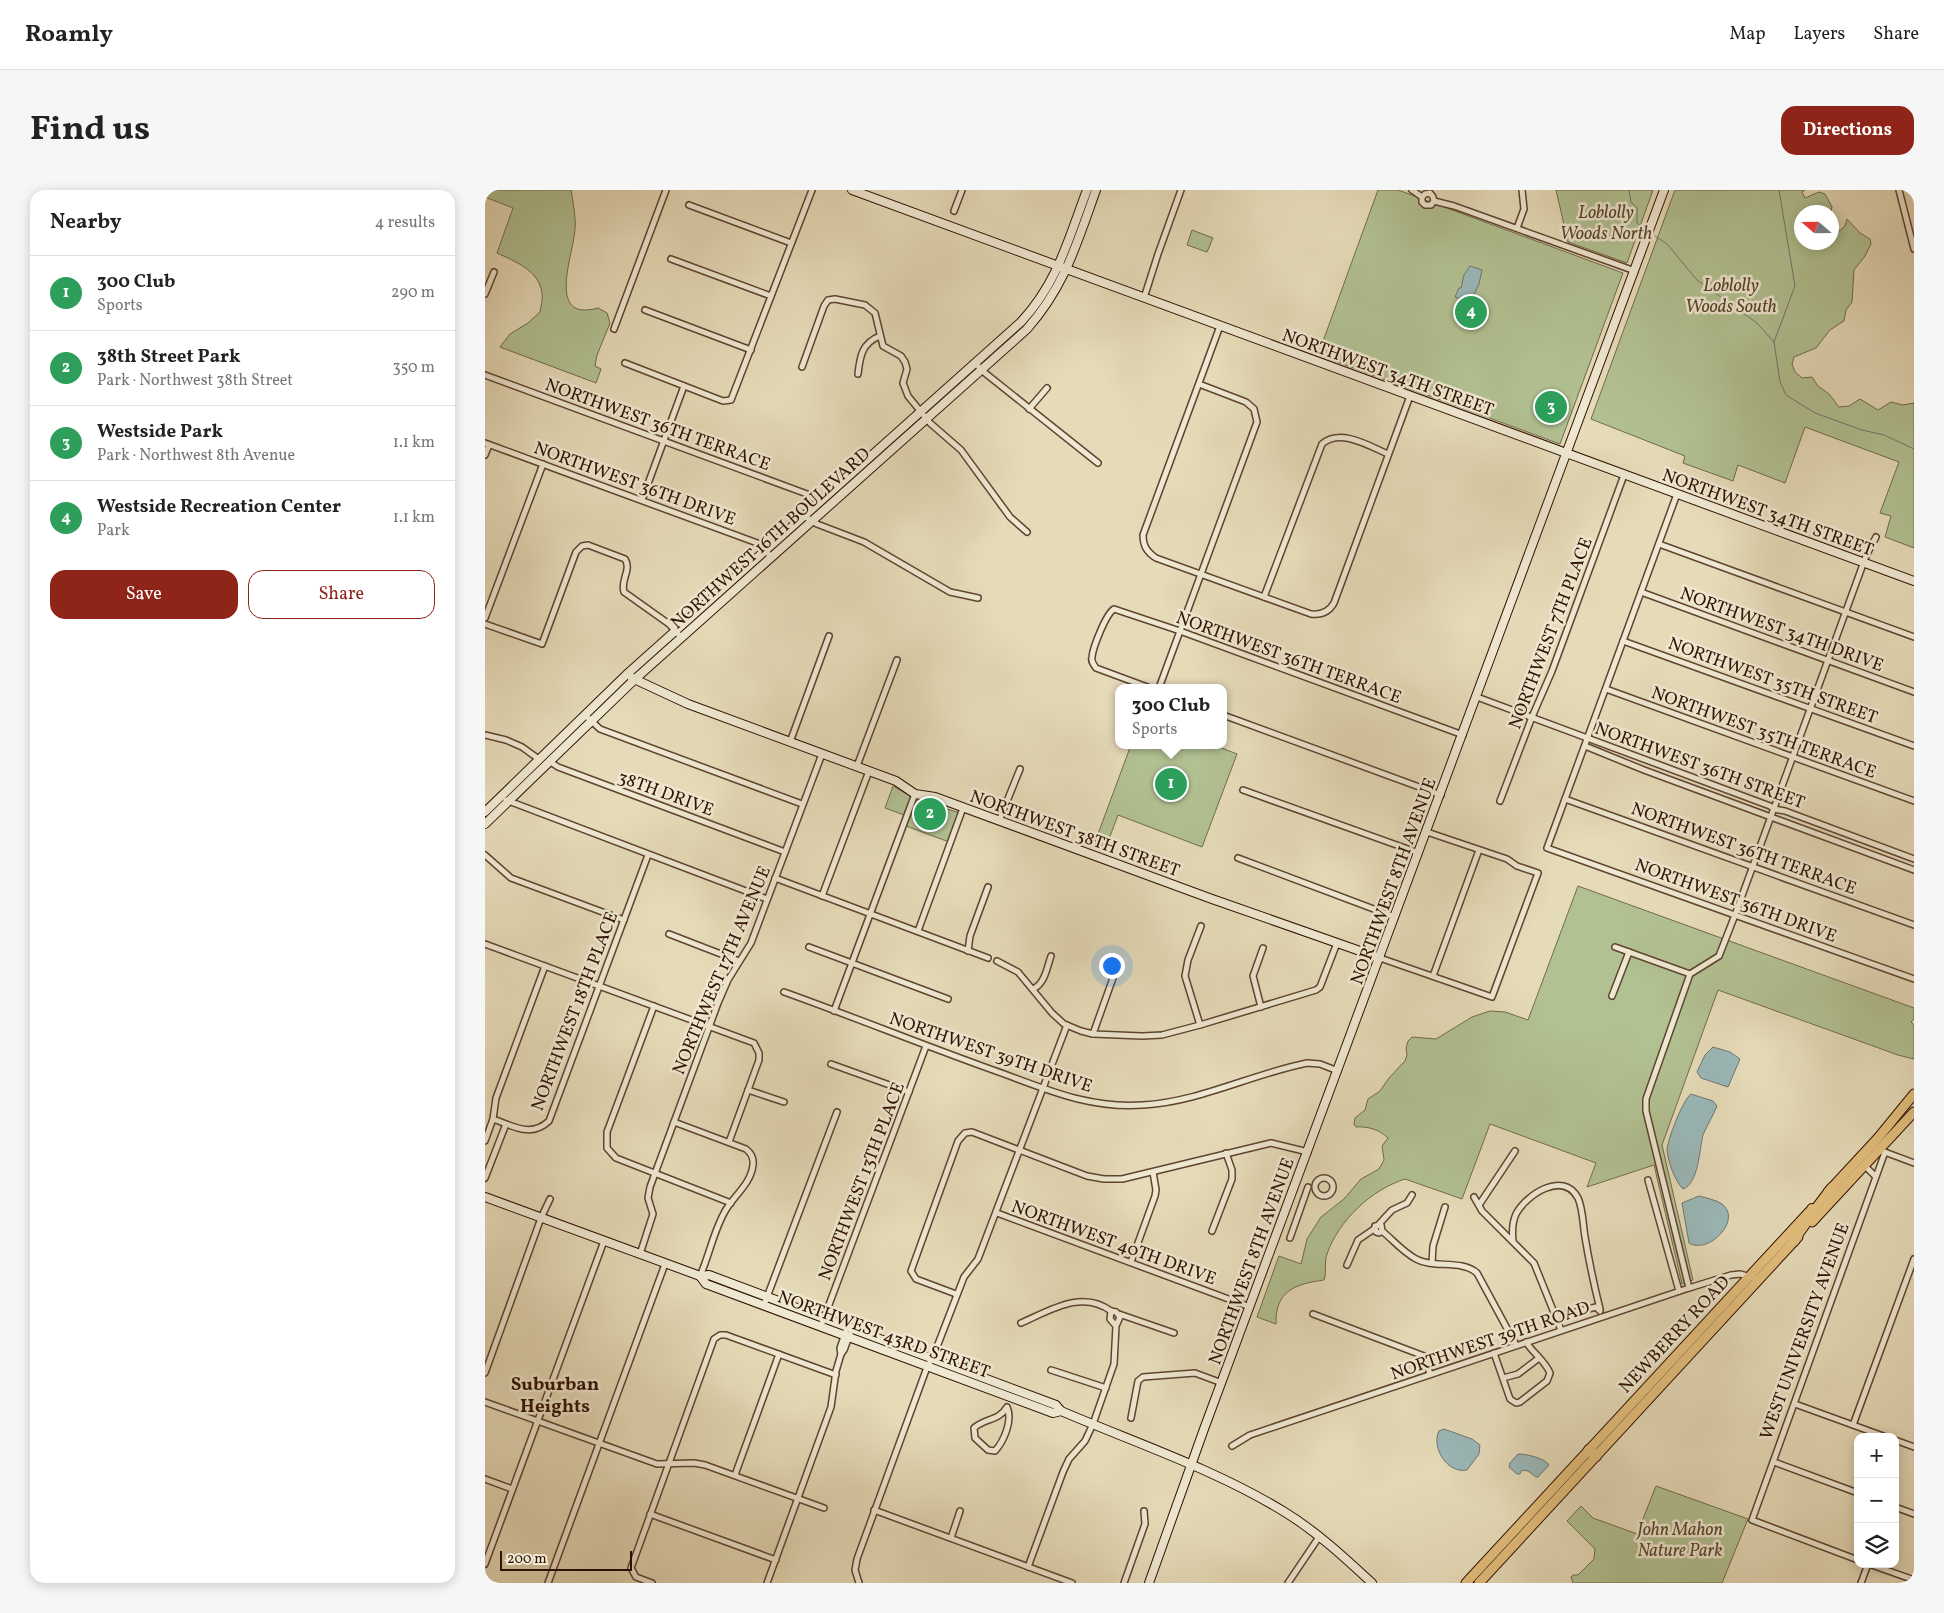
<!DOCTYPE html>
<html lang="en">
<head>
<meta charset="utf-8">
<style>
  :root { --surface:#fff; --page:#f6f6f6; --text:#222; --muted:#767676; --line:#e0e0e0; --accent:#8f2418 }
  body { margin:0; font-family:Vollkorn,serif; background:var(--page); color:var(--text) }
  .controls { position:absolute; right:15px; bottom:15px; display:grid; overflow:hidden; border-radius:10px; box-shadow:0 2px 12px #0003 }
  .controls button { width:45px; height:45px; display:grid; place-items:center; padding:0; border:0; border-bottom:1px solid var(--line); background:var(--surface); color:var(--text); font:25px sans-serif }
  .compass { position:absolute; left:1309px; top:15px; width:45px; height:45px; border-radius:50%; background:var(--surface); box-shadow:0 2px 12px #0003; rotate:290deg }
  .scale { position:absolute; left:15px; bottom:12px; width:132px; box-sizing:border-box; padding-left:5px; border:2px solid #301202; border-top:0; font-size:14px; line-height:18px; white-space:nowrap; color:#301202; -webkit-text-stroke:4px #efe8d2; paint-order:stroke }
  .you { position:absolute; left:626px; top:775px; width:18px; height:18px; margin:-12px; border:4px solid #fff; border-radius:50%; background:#1a73e8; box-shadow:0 0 0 8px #1a73e833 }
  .badge { display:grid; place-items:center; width:32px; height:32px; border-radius:50%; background:var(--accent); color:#fff; font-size:16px; font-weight:700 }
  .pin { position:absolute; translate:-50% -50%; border:2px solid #fff; box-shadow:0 1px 5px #0006 }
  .popup { position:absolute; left:630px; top:494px; width:112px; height:65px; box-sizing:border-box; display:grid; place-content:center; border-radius:10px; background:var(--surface); filter:drop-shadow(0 1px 4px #0005); font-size:16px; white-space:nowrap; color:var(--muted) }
  .popup b { font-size:19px; color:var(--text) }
  .popup::after { content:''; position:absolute; left:50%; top:100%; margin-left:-10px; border:10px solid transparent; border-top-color:var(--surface) }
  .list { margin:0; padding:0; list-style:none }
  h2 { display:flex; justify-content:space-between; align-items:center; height:65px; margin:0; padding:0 20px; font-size:21px }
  h2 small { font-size:16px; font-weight:400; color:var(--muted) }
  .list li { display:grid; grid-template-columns:32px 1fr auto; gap:15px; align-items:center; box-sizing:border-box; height:75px; padding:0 20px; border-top:1px solid var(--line) }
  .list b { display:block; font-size:19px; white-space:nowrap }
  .list p { margin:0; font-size:16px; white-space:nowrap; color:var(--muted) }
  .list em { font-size:16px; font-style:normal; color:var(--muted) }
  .actions { display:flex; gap:10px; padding:15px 20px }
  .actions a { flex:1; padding:11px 0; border:1px solid var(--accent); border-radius:15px; text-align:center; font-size:18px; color:var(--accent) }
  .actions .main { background:var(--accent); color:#fff }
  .icon { flex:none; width:28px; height:28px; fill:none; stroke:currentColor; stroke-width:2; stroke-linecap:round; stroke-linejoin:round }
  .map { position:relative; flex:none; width:1429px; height:1393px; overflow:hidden; border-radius:15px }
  header { display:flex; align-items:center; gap:30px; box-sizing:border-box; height:70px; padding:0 25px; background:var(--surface); border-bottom:1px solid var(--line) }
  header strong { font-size:24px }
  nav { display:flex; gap:28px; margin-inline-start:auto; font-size:18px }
  .intro { display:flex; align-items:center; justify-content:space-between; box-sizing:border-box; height:120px; padding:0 30px }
  h1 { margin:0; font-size:35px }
  .button { padding:12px 22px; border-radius:15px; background:var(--accent); color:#fff; font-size:18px; font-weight:700 }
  main { display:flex; gap:30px; padding:0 30px }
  aside { flex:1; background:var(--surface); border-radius:15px; box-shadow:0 2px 12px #0003 }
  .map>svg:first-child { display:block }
</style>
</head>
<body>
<header>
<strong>Roamly</strong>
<nav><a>Map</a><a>Layers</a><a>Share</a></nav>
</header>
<div class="intro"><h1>Find us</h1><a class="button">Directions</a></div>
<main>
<aside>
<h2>Nearby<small>4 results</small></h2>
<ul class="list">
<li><span class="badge" style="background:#2e9e5b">1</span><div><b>300 Club</b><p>Sports</p></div><em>290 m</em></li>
<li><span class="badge" style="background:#2e9e5b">2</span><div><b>38th Street Park</b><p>Park · Northwest 38th Street</p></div><em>350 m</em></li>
<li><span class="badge" style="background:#2e9e5b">3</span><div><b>Westside Park</b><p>Park · Northwest 8th Avenue</p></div><em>1.1 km</em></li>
<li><span class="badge" style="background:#2e9e5b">4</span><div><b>Westside Recreation Center</b><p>Park</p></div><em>1.1 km</em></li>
</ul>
<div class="actions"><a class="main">Save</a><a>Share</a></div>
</aside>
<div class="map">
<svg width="1429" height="1393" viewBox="0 0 1429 1393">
  <rect width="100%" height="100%" fill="#e6dbb9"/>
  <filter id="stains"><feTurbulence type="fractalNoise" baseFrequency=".004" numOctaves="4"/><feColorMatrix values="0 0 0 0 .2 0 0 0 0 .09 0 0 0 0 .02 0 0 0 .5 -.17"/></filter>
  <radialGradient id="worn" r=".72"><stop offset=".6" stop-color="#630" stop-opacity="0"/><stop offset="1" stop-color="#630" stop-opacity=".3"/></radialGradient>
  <!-- green -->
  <g fill="#b2c192" stroke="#716a4a">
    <path d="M0,0H86C88,13 91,26 90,39C89,63 60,133 113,118L122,123L125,133L112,165L110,176L116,179L111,193L15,157L25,144L43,133L55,122C56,116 58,109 57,103C54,80 29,71 12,63L28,18L0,7Z"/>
    <polygon points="893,0 913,0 1138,83 1075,254 833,165"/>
    <polygon points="1071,0 1168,0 1142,73 1083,52"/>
    <polygon points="1190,0 1320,0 1317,2 1320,8 1334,2 1340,4 1347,17 1346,22 1316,22 1316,52 1346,52 1347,41 1352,43 1360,36 1362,29 1375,43 1385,49 1386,54 1380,66 1369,80 1367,112 1361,120 1359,131 1345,140 1331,158 1309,167 1307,174 1310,182 1317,188 1327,187 1333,196 1344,204 1354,217 1364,216 1375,209 1393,220 1406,212 1418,215 1429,213 1429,358 1400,347 1406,326 1395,323 1414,272 1320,237 1300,293 1253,275 1248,291 1198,273 1200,266 1106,229"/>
    <polygon points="707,40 728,48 722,62 702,55"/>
    <polygon points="646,555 729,555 752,564 717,657 633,625 621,657 610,652"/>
    <polygon points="408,596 432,610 475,623 464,652 421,636 419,625 400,618"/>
    <path d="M1093,696L1429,818V829L1426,832L1429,835V869L1413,865L1233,800L1177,955L1208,1090L1197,1094L1169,975L1102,997L1111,973L1005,934L977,1009L920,989C886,1000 854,1030 842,1064C839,1073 842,1082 839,1090C810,1094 790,1101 791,1134L772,1127L794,1066L816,1074L822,1049L836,1027L859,1009L876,989L894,979L899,970L897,956L903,948C895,940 883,936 871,937L869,934L870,928L880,920L883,909L895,901L904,888L920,871L922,865L921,858L923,851L927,847L951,849L987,827L1005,821L1020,822L1043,830Z"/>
    <polygon points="1171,1296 1263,1329 1237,1393 1088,1393 1086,1387 1088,1385 1093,1385 1109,1369 1110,1359 1082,1331 1096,1316 1108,1328 1152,1344"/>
  </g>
  <!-- water -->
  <g fill="#9ab9ba" stroke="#707670">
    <polygon points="985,76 997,80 994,94 985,112 970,107 974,98 976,98 979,85"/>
    <polygon points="1228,857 1245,862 1255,869 1243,897 1216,888 1212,882 1220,865"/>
    <path d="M1206,904L1228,911L1232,916C1228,926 1222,935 1218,945C1214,960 1214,993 1198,999C1190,991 1183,972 1182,960C1182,951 1198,909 1206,904Z"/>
    <path d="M1214,1006C1222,1008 1231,1010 1237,1014C1258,1030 1223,1065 1204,1053L1197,1013Z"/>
    <path d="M959,1239L987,1249L995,1255L994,1264L982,1280C962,1284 946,1257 954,1241Z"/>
    <path d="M1033,1264C1041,1264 1060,1268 1064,1275L1053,1287H1051L1043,1281L1037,1280L1035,1284H1032L1024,1277L1025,1273Z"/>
  </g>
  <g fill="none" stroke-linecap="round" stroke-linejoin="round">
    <!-- stream -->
    <g stroke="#707670" stroke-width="1">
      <polyline points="1144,0 1146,12 1152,18 1152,33 1156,36"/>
      <polyline points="1170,46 1182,54 1212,90 1272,133 1289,152 1295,192 1301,205 1330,223 1377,240 1399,245 1429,259"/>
      <polyline points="1289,152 1310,96 1294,0"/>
    </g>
    <defs>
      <g id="street">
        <polyline points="927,0 937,7 937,12 940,15 946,15 949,11 969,16 1150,81"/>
        <polyline points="1414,0 1429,59"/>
        <polyline points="937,7 940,4 945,3 948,7 949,11"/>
        <polyline points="204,15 306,53"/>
        <polyline points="469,21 477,0"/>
        <polyline points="1032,38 1039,19 1037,0"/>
        <polyline points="186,69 286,106"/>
        <polyline points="0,104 9,82"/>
        <polyline points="659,108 673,64 696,0"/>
        <polyline points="160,120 266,160"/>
        <path d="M735,136L658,345C658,356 662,362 671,368L826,424C836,425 844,422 849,413L925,206"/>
        <polyline points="129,139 181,0"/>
        <polyline points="140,173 238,211 246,210 327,0"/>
        <polyline points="490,173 500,183 613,273"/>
        <polyline points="317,177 339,116 343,110 350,109 380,115 390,123 398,156 416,166 420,172 422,179 418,193 423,206 445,233 476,260 525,327 542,342"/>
        <path d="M373,184C375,166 377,153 395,146"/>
        <polyline points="0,185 322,304 334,312"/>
        <polyline points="544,219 562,198"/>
        <polyline points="0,253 275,354 286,367"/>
        <polyline points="0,265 4,255"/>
        <polyline points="1192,304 1062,658 1429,789"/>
        <polyline points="157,310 199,196"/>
        <polyline points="319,326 332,334 379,352 465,402 493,408"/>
        <polyline points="1174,354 1429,447"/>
        <polyline points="1156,402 1429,502"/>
        <path d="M779,407L837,254C856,238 884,256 903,264"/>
        <polyline points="0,428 58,274"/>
        <path d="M0,434L57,454L91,362L97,356L103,355L140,369C147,380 135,390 139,402L184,434L196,447"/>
        <polyline points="1138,451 1429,556"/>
        <path d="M665,498L611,478C608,474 606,471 607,467C608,457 621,424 629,419L695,441L978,545"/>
        <polyline points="674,498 772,232 769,219 761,212 714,194"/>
        <polyline points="1121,499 1429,611"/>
        <polyline points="992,507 1285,616 1289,619 1300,621 1429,669"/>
        <polyline points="100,525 115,539 317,614"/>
        <polyline points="738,525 956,605"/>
        <polyline points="0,545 21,550 37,557 55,570"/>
        <polyline points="305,552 344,446"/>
        <polyline points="1100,556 1159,580 1429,680"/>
        <polyline points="64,571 73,577 300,662"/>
        <polyline points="372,576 412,470"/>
        <polyline points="758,600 934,663"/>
        <polyline points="1080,609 1429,735"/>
        <polyline points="21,610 282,709"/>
        <polyline points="1015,611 1047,527 1067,481 1139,285"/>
        <polyline points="514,631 535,579"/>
        <polyline points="0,665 26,688 139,730"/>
        <polyline points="753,668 910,727"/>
        <polyline points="290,688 503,768"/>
        <polyline points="337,706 384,581"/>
        <polyline points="433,741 478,618"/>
        <polyline points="184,744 254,771"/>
        <polyline points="0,754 269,853 274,863 274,870 244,952"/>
        <polyline points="324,757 463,809"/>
        <polyline points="1130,757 1205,784 1234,766 1250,725 1381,366 1391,347"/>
        <polyline points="483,761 485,746 503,697"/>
        <polyline points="895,768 1007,807 1053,683 1032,676 1022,669 942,642"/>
        <polyline points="512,771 533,782 567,823 579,834 596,841 608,844 657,846 677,845 715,835 831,800 835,797 852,753"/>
        <polyline points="948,786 994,660"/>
        <path d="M548,799C560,794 562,777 566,766"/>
        <path d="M299,802C369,827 438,855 508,880C559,898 602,919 658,915C714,912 767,884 822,873L835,874L853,881"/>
        <polyline points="1127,806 1144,762"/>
        <polyline points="169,816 122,942 122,958 131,968 246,1013"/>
        <polyline points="776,817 768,786 778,758"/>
        <polyline points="349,821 430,604"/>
        <polyline points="715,835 700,786 703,770 716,736"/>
        <polyline points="608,844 628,788"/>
        <polyline points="346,874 424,902"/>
        <polyline points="263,900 299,912"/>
        <path d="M8,929C28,936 46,948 64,931L163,665"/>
        <path d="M189,932L261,959C266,963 269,968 268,975C266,993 251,1004 242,1018C229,1038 225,1064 215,1086"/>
        <polyline points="0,951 8,929 11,908 60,776"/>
        <polyline points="1397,961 1429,973"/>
        <polyline points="1379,975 1390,986"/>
        <circle cx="839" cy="997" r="9"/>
        <polyline points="0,988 21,934"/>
        <polyline points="1163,990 1194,1101"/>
        <polyline points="989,1007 997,1021 1049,1073 1076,1140"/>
        <polyline points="994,1015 1030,961"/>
        <polyline points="512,1023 765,1117"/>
        <polyline points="894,1034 907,1020 922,1013 927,1005"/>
        <polyline points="727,1041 747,989 747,980 741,963"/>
        <path d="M897,1041L894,1043L891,1042L890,1036L896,1035L897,1041C908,1050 918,1062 931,1069C949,1079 976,1069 992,1083L1031,1155"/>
        <polyline points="805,1048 823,997"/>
        <path d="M1028,1051C1027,1042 1027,1033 1031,1024C1041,1005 1078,980 1093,1008C1098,1019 1098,1035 1100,1047C1104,1071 1109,1095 1115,1119"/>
        <polyline points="155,1064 168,1024 163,1008 165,997 233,813 243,790 266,753 337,564"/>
        <polyline points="646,1072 670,1006 671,1000 668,982"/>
        <polyline points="947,1073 948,1056 960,1017"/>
        <polyline points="862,1075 873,1050 889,1039"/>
        <polyline points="1204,1098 1161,921 1161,909 1205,784"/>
        <polyline points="471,1104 431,1089 426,1081 473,951 480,943 487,942 602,986 619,989 637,989 786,953 823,962"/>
        <polyline points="279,1115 352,922"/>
        <polyline points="634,1124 689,1143"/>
        <polyline points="828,1124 939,1166 945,1184"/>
        <polyline points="1071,1127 1111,1117 1115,1121"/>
        <path d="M536,1133C564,1121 597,1099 626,1121"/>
        <polyline points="336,1136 441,856"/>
        <path d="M1009,1163L1025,1209L1031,1213L1035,1212L1062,1191L1065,1183C1060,1171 1048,1163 1041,1152"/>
        <polyline points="356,1164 359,1160 365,1144"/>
        <polyline points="566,1180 621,1198"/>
        <polyline points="0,1183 56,1028 65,1009"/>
        <polyline points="1018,1188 1033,1184 1054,1168"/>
        <polyline points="0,1212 172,1274 209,1273 220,1275 339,1318"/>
        <polyline points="1310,1214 1401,1247"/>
        <path d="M522,1217C528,1230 519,1251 510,1261L503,1260L490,1248L489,1238C500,1228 514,1231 522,1217Z"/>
        <polyline points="646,1228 653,1191 658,1187 710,1183 737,1193"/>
        <polyline points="1368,1235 1429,1069"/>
        <polyline points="1410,1250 1429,1257"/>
        <polyline points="747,1256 765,1245 1204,1098 1246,1085 1255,1084 1274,1089"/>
        <polyline points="1289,1272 1373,1303"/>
        <polyline points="250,1285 294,1164"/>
        <polyline points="0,1289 27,1299"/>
        <polyline points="1410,1317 1429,1324"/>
        <polyline points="389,1320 587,1393"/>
        <polyline points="165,1324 291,1370"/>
        <polyline points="466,1348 475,1321"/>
        <polyline points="1373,1370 1267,1330 1400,962"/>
        <polyline points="0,1374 119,1051"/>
        <polyline points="1384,1374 1429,1390"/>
        <polyline points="543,1377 578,1282 584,1269 600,1251 608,1234 629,1174 631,1136 635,1127 631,1122 626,1121 625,1129 631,1136"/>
        <polyline points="63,1393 180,1074"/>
        <polyline points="167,1393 151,1387 146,1378 229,1149 235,1145 241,1145 351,1185"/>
        <polyline points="282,1393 346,1217 351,1181 356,1164 355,1158 362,1138"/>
        <polyline points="374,1393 370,1380 372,1369 441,1180 450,1162 479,1087 493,1069 582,835"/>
        <polyline points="639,1393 660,1334 659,1321"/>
        <polyline points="803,1393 834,1347"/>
        <polyline points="1376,1393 1383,1374"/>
      </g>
      <g id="secondary">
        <polyline points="367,0 1429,391"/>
        <polyline points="147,488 203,514 411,591 430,604 450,607 727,709 895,768"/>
        <path d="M0,622L141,485L536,132C573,92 583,50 602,0"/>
        <path d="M0,634L149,490L542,139C580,96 592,53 611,0"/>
        <path d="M0,1007L207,1083L215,1086L224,1085L571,1215L576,1221C651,1253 729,1279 798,1321C831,1341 859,1367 887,1393"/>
        <polyline points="215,1086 221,1094 568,1223 576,1221"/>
        <polyline points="664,1393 719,1239 1179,0"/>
      </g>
      <g id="primary">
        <polyline points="1343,1002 1393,948 1429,904"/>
        <polyline points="1327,1032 1429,922"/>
        <polyline points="981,1393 1324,1022"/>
        <polyline points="994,1393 1313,1047"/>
      </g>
      <g id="highway">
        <polyline points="1330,1028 1331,1019 1347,998"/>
        <path d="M1309,1051C1314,1039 1325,1032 1327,1019"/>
        <polyline points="1104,1260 1111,1266"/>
      </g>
    </defs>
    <!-- street casing -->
    <use href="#street" stroke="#5e4430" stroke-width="8"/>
    <!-- secondary casing -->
    <use href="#secondary" stroke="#301202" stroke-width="10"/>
    <!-- primary casing -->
    <use href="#primary" stroke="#301202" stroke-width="11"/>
    <!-- highway casing -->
    <use href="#highway" stroke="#301202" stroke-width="12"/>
    <!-- street -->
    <use href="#street" stroke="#efe8d2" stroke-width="5"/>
    <!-- secondary -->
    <use href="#secondary" stroke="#efe8d2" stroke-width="8"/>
    <!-- primary -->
    <use href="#primary" stroke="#e3be7c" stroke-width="9"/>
    <!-- highway -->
    <use href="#highway" stroke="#e3be7c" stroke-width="10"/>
  </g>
  <g text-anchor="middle" stroke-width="5" stroke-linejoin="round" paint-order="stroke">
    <!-- park labels -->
    <g font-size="18" font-style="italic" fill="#57472d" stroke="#efe8d2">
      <text x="1121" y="28">Loblolly<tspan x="1121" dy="21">Woods North</tspan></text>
      <text x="1246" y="101">Loblolly<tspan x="1246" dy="21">Woods South</tspan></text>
      <text x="1195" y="1345">John Mahon<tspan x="1195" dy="21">Nature Park</tspan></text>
    </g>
    <!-- street labels -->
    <g font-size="18" fill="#301202" stroke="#efe8d2">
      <text transform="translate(903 182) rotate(20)" y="6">NORTHWEST 34TH STREET</text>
      <text transform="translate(173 234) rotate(20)" y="6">NORTHWEST 36TH TERRACE</text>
      <text transform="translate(150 293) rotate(20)" y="6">NORTHWEST 36TH DRIVE</text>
      <text transform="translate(1283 322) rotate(20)" y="6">NORTHWEST 34TH STREET</text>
      <text transform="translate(285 348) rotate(-42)" y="6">NORTHWEST 16TH BOULEVARD</text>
      <text transform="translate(1297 439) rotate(20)" y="6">NORTHWEST 34TH DRIVE</text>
      <text transform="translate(1065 443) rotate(-69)" y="6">NORTHWEST 7TH PLACE</text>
      <text transform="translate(804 467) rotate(20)" y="6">NORTHWEST 36TH TERRACE</text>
      <text transform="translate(1288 490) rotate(20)" y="6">NORTHWEST 35TH STREET</text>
      <text transform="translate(1279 542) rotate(20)" y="6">NORTHWEST 35TH TERRACE</text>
      <text transform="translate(1215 575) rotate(20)" y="6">NORTHWEST 36TH STREET</text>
      <text transform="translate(181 603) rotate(20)" y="6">38TH DRIVE</text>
      <text transform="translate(590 643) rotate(20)" y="6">NORTHWEST 38TH STREET</text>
      <text transform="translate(1259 658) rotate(20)" y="6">NORTHWEST 36TH TERRACE</text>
      <text transform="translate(908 691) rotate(-70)" y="6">NORTHWEST 8TH AVENUE</text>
      <text transform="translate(1251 710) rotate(20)" y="6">NORTHWEST 36TH DRIVE</text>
      <text transform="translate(236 780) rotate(-67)" y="6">NORTHWEST 17TH AVENUE</text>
      <text transform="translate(89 821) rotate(-69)" y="6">NORTHWEST 18TH PLACE</text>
      <text transform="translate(506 862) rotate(19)" y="6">NORTHWEST 39TH DRIVE</text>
      <text transform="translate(376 991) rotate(-69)" y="6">NORTHWEST 13TH PLACE</text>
      <text transform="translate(629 1052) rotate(20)" y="6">NORTHWEST 40TH DRIVE</text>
      <text transform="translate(766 1071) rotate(-70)" y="6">NORTHWEST 8TH AVENUE</text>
      <text transform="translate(1319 1141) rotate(-70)" y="6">WEST UNIVERSITY AVENUE</text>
      <text transform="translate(399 1144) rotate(20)" y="6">NORTHWEST 43RD STREET</text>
      <text transform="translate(1189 1144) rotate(-47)" y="6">NEWBERRY ROAD</text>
      <text transform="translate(1005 1150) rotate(-19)" y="6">NORTHWEST 39TH ROAD</text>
    </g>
    <!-- neighbourhood labels -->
    <g font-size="19" font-weight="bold" fill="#301202" stroke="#efe8d2">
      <text x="70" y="1200">Suburban<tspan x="70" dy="22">Heights</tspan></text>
    </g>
  </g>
  <rect width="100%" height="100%" filter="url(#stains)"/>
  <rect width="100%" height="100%" fill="url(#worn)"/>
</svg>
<div class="controls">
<button>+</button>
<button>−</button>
<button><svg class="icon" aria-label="layers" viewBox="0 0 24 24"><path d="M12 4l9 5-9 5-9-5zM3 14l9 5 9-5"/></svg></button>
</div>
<svg class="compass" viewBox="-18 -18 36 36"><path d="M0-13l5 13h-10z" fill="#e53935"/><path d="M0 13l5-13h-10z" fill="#767676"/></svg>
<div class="scale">200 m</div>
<div class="you"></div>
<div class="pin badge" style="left:686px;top:594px;background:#2e9e5b">1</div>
<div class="popup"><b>300 Club</b>Sports</div>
<div class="pin badge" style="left:445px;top:624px;background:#2e9e5b">2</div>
<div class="pin badge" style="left:1066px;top:217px;background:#2e9e5b">3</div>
<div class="pin badge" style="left:986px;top:122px;background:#2e9e5b">4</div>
</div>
</main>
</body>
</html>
